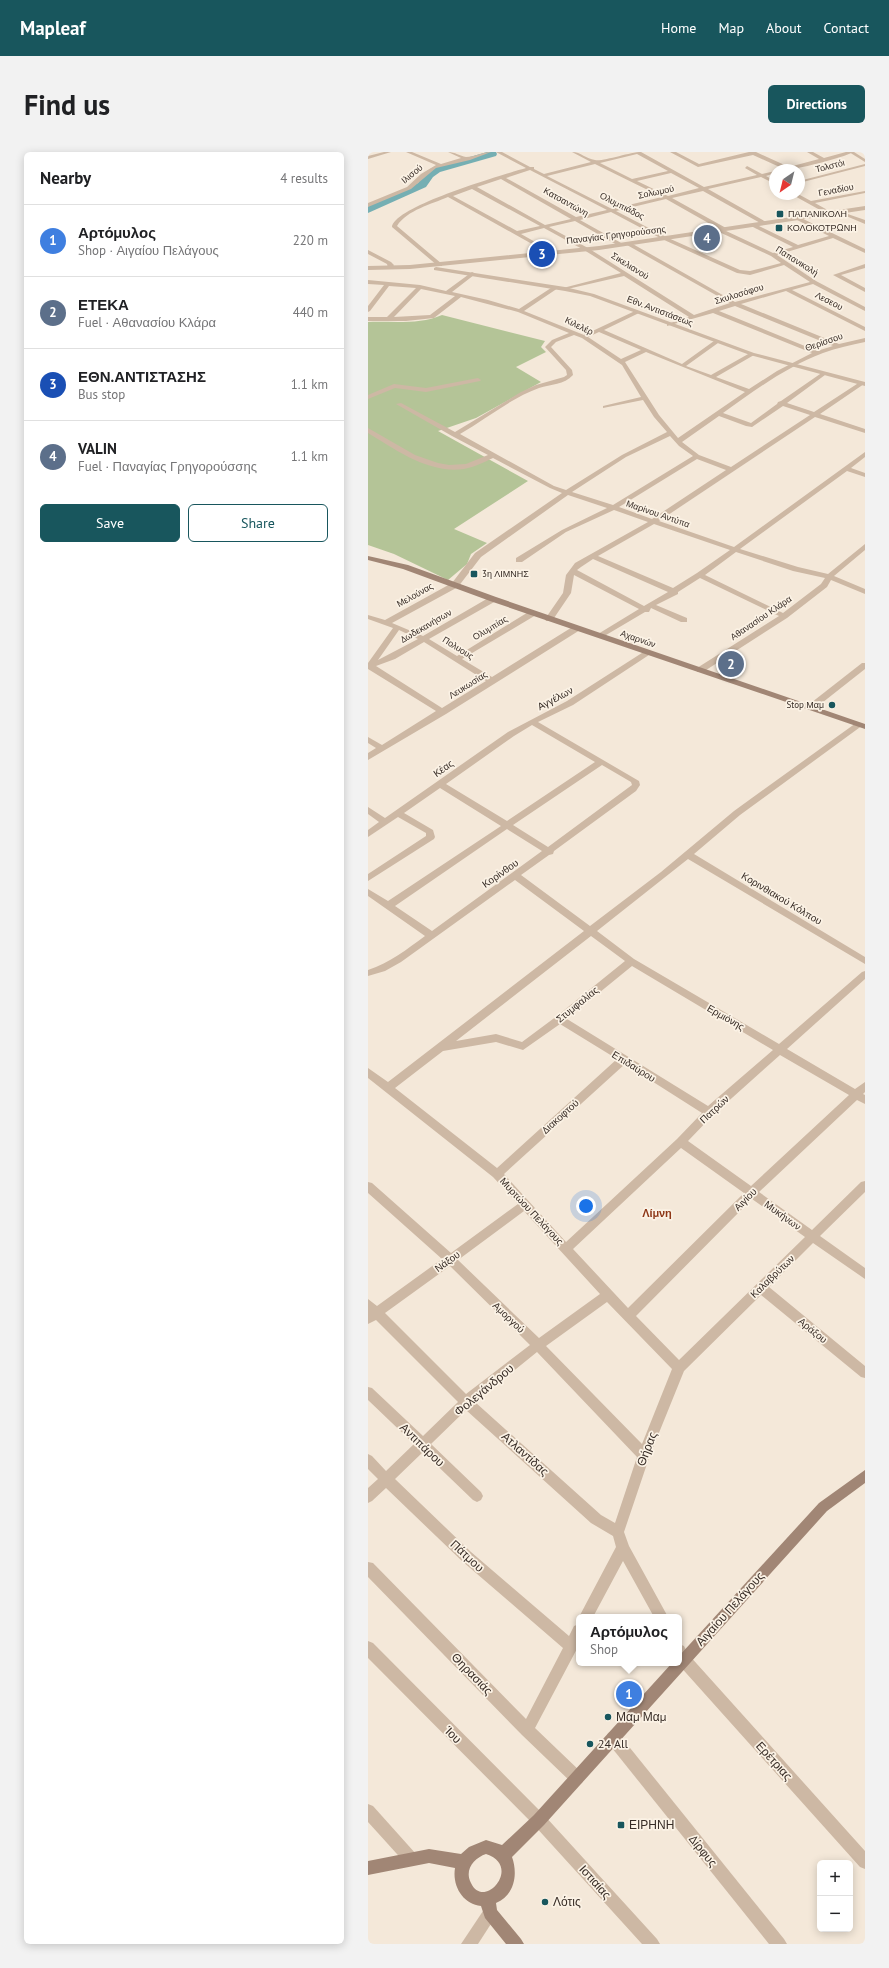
<!DOCTYPE html>
<html lang="en">
<head>
<meta charset="utf-8">
<style>
  :root { --surface:#fff; --page:#f2f2f2; --text:#202124; --muted:#757577; --line:#e0e0e0; --accent:#18565d }
  body { margin:0; font-family:"PT Sans",sans-serif; background:var(--page); color:var(--text) }
  .controls { position:absolute; right:12px; bottom:12px; display:grid; overflow:hidden; border-radius:6px; box-shadow:0 2px 10px #0003 }
  .controls button { width:36px; height:36px; display:grid; place-items:center; padding:0; border:0; border-bottom:1px solid var(--line); background:var(--surface); color:var(--text); font:20px sans-serif }
  .compass { position:absolute; left:401px; top:12px; width:36px; height:36px; border-radius:50%; background:var(--surface); box-shadow:0 2px 10px #0003; rotate:215deg }
  .you { position:absolute; left:218px; top:1054px; width:14px; height:14px; margin:-10px; border:3px solid #fff; border-radius:50%; background:#1a73e8; box-shadow:0 0 0 6px #1a73e833 }
  .badge { display:grid; place-items:center; width:26px; height:26px; border-radius:50%; background:var(--accent); color:#fff; font-size:13px; font-weight:700 }
  .pin { position:absolute; translate:-50% -50%; border:2px solid #fff; box-shadow:0 1px 4px #0006 }
  .popup { position:absolute; left:208px; top:1462px; width:106px; height:52px; box-sizing:border-box; display:grid; place-content:center; border-radius:6px; background:var(--surface); filter:drop-shadow(0 1px 3px #0005); font-size:13px; white-space:nowrap; color:var(--muted) }
  .popup b { font-size:15px; color:var(--text) }
  .popup::after { content:''; position:absolute; left:50%; top:100%; margin-left:-8px; border:8px solid transparent; border-top-color:var(--surface) }
  .list { margin:0; padding:0; list-style:none }
  h2 { display:flex; justify-content:space-between; align-items:center; height:52px; margin:0; padding:0 16px; font-size:17px }
  h2 small { font-size:13px; font-weight:400; color:var(--muted) }
  .list li { display:grid; grid-template-columns:26px 1fr auto; gap:12px; align-items:center; box-sizing:border-box; height:72px; padding:0 16px; border-top:1px solid var(--line) }
  .list b { display:block; font-size:15px; white-space:nowrap }
  .list p { margin:0; font-size:13px; white-space:nowrap; color:var(--muted) }
  .list em { font-size:13px; font-style:normal; color:var(--muted) }
  .actions { display:flex; gap:8px; padding:12px 16px }
  .actions a { flex:1; padding:9px 0; border:1px solid var(--accent); border-radius:6px; text-align:center; font-size:14px; color:var(--accent) }
  .actions .main { background:var(--accent); color:#fff }
  .map { position:relative; flex:none; width:497px; height:1792px; overflow:hidden; border-radius:6px }
  header { display:flex; align-items:center; gap:24px; box-sizing:border-box; height:56px; padding:0 20px; background:var(--accent); color:#fff }
  header strong { font-size:19px }
  nav { display:flex; gap:22px; margin-inline-start:auto; font-size:14px }
  .intro { display:flex; align-items:center; justify-content:space-between; box-sizing:border-box; height:96px; padding:0 24px }
  h1 { margin:0; font-size:28px }
  .button { padding:10px 18px; border-radius:6px; background:var(--accent); color:#fff; font-size:14px; font-weight:700 }
  main { display:flex; gap:24px; padding:0 24px }
  aside { flex:1; background:var(--surface); border-radius:6px; box-shadow:0 2px 10px #0003 }
  .map>svg:first-child { display:block }
</style>
</head>
<body>
<header>
<strong>Mapleaf</strong>
<nav><a>Home</a><a>Map</a><a>About</a><a>Contact</a></nav>
</header>
<div class="intro"><h1>Find us</h1><a class="button">Directions</a></div>
<main>
<aside>
<h2>Nearby<small>4 results</small></h2>
<ul class="list">
<li><span class="badge" style="background:#3f7fe0">1</span><div><b>Αρτόμυλος</b><p>Shop · Αιγαίου Πελάγους</p></div><em>220 m</em></li>
<li><span class="badge" style="background:#5c6f8a">2</span><div><b>ΕΤΕΚΑ</b><p>Fuel · Αθανασίου Κλάρα</p></div><em>440 m</em></li>
<li><span class="badge" style="background:#1a4fb4">3</span><div><b>ΕΘΝ.ΑΝΤΙΣΤΑΣΗΣ</b><p>Bus stop</p></div><em>1.1 km</em></li>
<li><span class="badge" style="background:#5c6f8a">4</span><div><b>VALIN</b><p>Fuel · Παναγίας Γρηγορούσσης</p></div><em>1.1 km</em></li>
</ul>
<div class="actions"><a class="main">Save</a><a>Share</a></div>
</aside>
<div class="map">
<svg width="497" height="1792" viewBox="0 0 497 1792">
  <rect width="100%" height="100%" fill="#f4e8d9"/>
  <!-- green -->
  <path fill="#b4c497" d="M74,163L177,189L173,195L178,200L148,215L173,230L108,266L70,279L160,329L86,377L119,391L103,402L99,412L80,428L26,402L0,393V170C25,169 51,173 74,163Z"/>
  <g fill="none" stroke-linecap="round" stroke-linejoin="round">
    <!-- river -->
    <polygon fill="#75afb3" fill-rule="evenodd" points="119,0 128,0 129,2 128,4 72,20 65,25 58,35 0,61 0,53 50,31 56,21 64,16"/>
    <!-- minor -->
    <g fill="#cdb8a4" fill-rule="evenodd">
      <polygon points="16,0 23,0 0,7 0,4"/>
      <path d="M38,0H44L73,12L93,6L80,0C87,0 92,4 98,5C106,5 115,0 123,0L102,8L68,16L43,37L0,55V51L39,35L53,22L68,13Z"/>
      <path d="M128,0H134L162,15H166V17L176,22L223,10L204,0C213,0 218,7 227,8C234,10 262,0 273,0L336,35L389,23L377,16L379,14L394,22L407,19V21L398,24L407,29V32L393,25L340,37L398,70V72H394L335,39L304,46L358,76L356,78L405,101L425,95L383,74V72H387L430,93L461,84L427,67L429,64L497,97V101L465,86L409,103L448,129L497,155V159L495,158L445,132L424,138L497,175V179L418,139L373,152L471,192L497,186V190C483,193 469,196 455,201C418,215 386,239 355,261L383,271L409,252L410,250L413,249L455,220L457,221V223L419,251L446,260L492,230H496V232L452,262L497,277V281L447,265L291,369L366,395L497,300V305L483,316L497,321V325L479,319L372,397L430,415L460,422L497,392V398L466,424L497,437V442L463,428L459,435L419,466L335,520H329V516L411,464L332,426L310,440V442L288,453L319,466V470H313L283,456L281,460H277L233,486L229,484L230,482L271,457L206,423L203,441L184,469H178L177,467L195,441L198,423L207,411L280,370L246,358L198,380L154,410H148V406L194,378L239,356L200,343L113,405L90,435L24,471L55,484L122,445H128V449L61,487L89,504L162,459H168V463L94,507L124,525L206,474H212V478L78,562L0,608V601L8,596L0,591V585L14,593L68,559L0,517V511L25,476L0,467V463L17,468L84,431L107,401L194,341L182,336L125,306C116,310 107,315 96,317C61,322 28,298 0,281V276L47,303L70,311L81,313L98,312L120,303L84,284L28,252L33,251L87,280L153,240L168,233L196,225L199,223L198,218L177,195L184,188L201,181L150,160L93,145L66,166L38,169H0V165H19L48,136L21,134L2,159L0,160V154L16,133L0,132V128L52,133L78,139L104,120L106,121V123L84,140L120,148L151,157L186,134H190V136L156,159L216,183L267,159H271V161L236,178L314,212L346,189H350V191L318,214L343,223L382,201H386V203L348,225L381,237L409,219L444,201L345,161L299,174V172L321,165L256,124L195,138V136L253,121L216,98L176,76L153,82L185,100L180,101L80,45C64,52 39,58 29,74L74,112V114H70L24,75C26,54 137,22 158,16ZM269,2L300,19L264,27L232,11ZM227,12L294,45L244,57L179,24ZM162,18L239,58L208,65L138,26ZM303,21L331,36L300,44L269,29ZM133,27L203,67L177,73L109,35ZM104,37L172,74L149,79L85,44ZM298,47L351,77H349V79L403,104L413,111L382,119L372,118L298,85L248,59ZM243,60L294,87L369,121L382,123L416,113L442,130L367,150L263,91H259V93L362,151L326,163L220,96L181,75L207,69L251,94H255V92L212,68ZM53,137L87,144L62,163L26,165ZM367,154L465,194L449,199L351,159ZM231,180L273,198L253,207L220,185ZM206,183L214,186L254,213L273,245L235,254V256L275,248L286,265L299,280L254,303L198,338L186,334L92,282C118,267 143,246 171,236C183,232 196,233 205,223L204,218L183,195L188,190ZM278,200L377,240L310,286L291,263L257,210ZM415,254L442,263L363,315L331,303L314,290L351,264L378,274L384,275ZM302,284L311,294L325,304L245,353L204,340L258,305ZM329,307L358,318L284,367L251,355ZM286,372L362,398L329,421L305,436L230,404ZM368,400L425,419L457,426L453,432L415,461L337,423ZM225,407L300,440L276,454L209,418L213,415ZM31,478L50,487L10,508ZM56,490L118,529L74,556L8,514L27,507Z"/>
      <path d="M302,0H308L331,12L381,0H388L421,15L451,7L439,0H445L456,6L478,0H485C475,6 427,18 415,18L416,17L385,3L330,15Z"/>
      <polygon points="497,12 497,14 431,31 431,29"/>
      <polygon points="497,39 497,41 447,51 463,60 461,63 423,42 430,42 443,49"/>
      <polygon points="471,59 497,68 497,72 471,61"/>
      <polygon points="0,98 23,110 26,113 24,116 20,116 19,112 0,102"/>
      <polygon points="497,112 497,116 473,123 497,136 497,140 465,123"/>
      <polygon points="110,226 113,228 112,229 58,240 27,236 0,247 0,243 26,232 58,236"/>
      <path d="M277,499H283L284,501L205,553L170,570L271,629L272,633L268,639L186,699L185,702L181,703L153,723L222,774L293,720L366,659L488,571H494L495,573L372,663L326,702L497,805V812L320,707L229,779L266,807L411,892L494,820L497,819V827L419,897L487,937L497,930V940L495,942L497,943V952L489,948L391,1040L444,1078L493,1030L497,1029V1040L452,1084L497,1116V1127L445,1091L401,1135L497,1214V1226L493,1225L393,1143L316,1219L282,1303L256,1380L261,1394L300,1465H286L255,1409L225,1465H211L248,1395L245,1384L223,1371L98,1258L63,1292L113,1340L115,1344L113,1348L109,1350L105,1348L55,1300L27,1327L103,1400L201,1484L206,1474L211,1472V1493L167,1576L214,1621L216,1626L214,1631L209,1633L204,1631L154,1583L0,1425V1410L5,1411L158,1567L195,1496L94,1409L18,1336L4,1349L0,1351V1336L10,1327L0,1317V1302L4,1304L18,1319L46,1292L0,1248V1235L4,1236L55,1284L90,1250L8,1168L0,1172V1147L9,1154L74,1107L0,1041V1030L4,1031L83,1101L150,1052L125,1025L0,926V916L20,930L216,779L147,728L33,810L17,819L0,824V818C22,811 39,797 57,784L0,744V737L20,749L133,674L72,636L36,661L65,678L67,685L66,687L0,729V722L58,684V681L30,665L0,685V678L11,670L0,662V655L17,666L140,580L199,549ZM164,573L227,610L139,669L78,632L146,584ZM234,613L263,630L264,633L180,695L145,673ZM139,677L174,699L64,779L27,754ZM223,784L257,809L189,864L154,890L128,882L88,889ZM264,814L405,898L340,954L199,867ZM192,872L249,907L129,1016L27,936L75,899L128,890L155,898ZM412,903L481,943L383,1034L320,989L345,963ZM257,912L334,961L309,987L198,1090L136,1022ZM313,996L376,1041L260,1156L205,1097ZM384,1047L437,1085L311,1208L268,1164ZM156,1059L232,1142L171,1186L90,1108ZM82,1114L162,1193L98,1242L17,1161ZM239,1150L304,1217L274,1292L178,1194ZM169,1200L269,1305L247,1371L233,1363L107,1250Z"/>
      <polygon points="494,511 497,511 497,517 445,558 439,558 439,554"/>
      <polygon points="0,1489 5,1491 176,1663 289,1787 292,1792 274,1792 166,1673 0,1506"/>
      <polygon points="311,1492 316,1494 320,1502 497,1699 497,1717 492,1715 310,1512"/>
      <polygon points="245,1579 250,1581 416,1787 419,1792 401,1792 240,1591 238,1586 240,1581"/>
      <polygon points="0,1652 5,1654 48,1702 50,1707 48,1712 43,1714 38,1712 0,1670"/>
      <polygon points="122,1753 127,1756 130,1761 110,1792 93,1792 117,1756"/>
    </g>
    <!-- tertiary -->
    <g fill="#cdb8a4" fill-rule="evenodd">
      <polygon points="481,0 486,0 497,7 497,10"/>
      <polygon points="497,54 497,58 231,98 42,117 0,118 0,114 42,113 231,94"/>
      <polygon points="68,115 197,135 226,142 386,201 497,230 497,234 382,203 222,144 197,139 66,118 66,116"/>
    </g>
    <!-- secondary -->
    <g fill="#a18675" fill-rule="evenodd">
      <polygon points="0,404 40,413 128,445 497,572 497,577 122,449 35,417 0,408"/>
      <path d="M497,1318V1331L459,1359L176,1673L144,1705C150,1722 147,1743 128,1751L129,1758L153,1787L156,1792H138L117,1766L113,1754C95,1752 84,1734 87,1716L61,1711L0,1723V1709L61,1697L93,1702L101,1695L118,1688L134,1693L166,1663L304,1511H311V1504L451,1351ZM118,1702C155,1714 116,1759 103,1731C96,1718 106,1706 118,1702Z"/>
    </g>
  </g>
  <!-- markers -->
  <g fill="#18565d" stroke="#fbf2e5" stroke-width="1.5">
    <rect x="408" y="58" width="8" height="8" rx="2"/>
    <rect x="407" y="72" width="8" height="8" rx="2"/>
    <rect x="102" y="418" width="8" height="8" rx="2"/>
    <circle cx="464" cy="553" r="4"/>
    <circle cx="240" cy="1565" r="4"/>
    <circle cx="222" cy="1592" r="4"/>
    <rect x="249" y="1669" width="8" height="8" rx="2"/>
    <circle cx="177" cy="1750" r="4"/>
  </g>
  <g text-anchor="middle" stroke-width="3.5" stroke-linejoin="round" paint-order="stroke">
    <!-- far-street labels -->
    <g font-size="9" fill="#372c26" stroke="#fbf2e5">
      <text transform="translate(462 14) rotate(-14)" y="3">Τολστόι</text>
      <text transform="translate(44 22) rotate(-39)" y="3">Ιλισού</text>
      <text transform="translate(468 38) rotate(-11)" y="3">Γεναδίου</text>
      <text transform="translate(288 40) rotate(-12)" y="3">Σολωμού</text>
      <text transform="translate(198 50) rotate(29)" y="3">Κατσαντώνη</text>
      <text transform="translate(254 54) rotate(27)" y="3">Ολυμπιάδος</text>
      <text transform="translate(248 83) rotate(-7)" y="3">Παναγίας Γρηγορούσσης</text>
      <text transform="translate(429 109) rotate(32)" y="3">Παπανικολή</text>
      <text transform="translate(262 114) rotate(32)" y="3">Σικελιανού</text>
      <text transform="translate(371 142) rotate(-17)" y="3">Σκυλοσόφου</text>
      <text transform="translate(461 149) rotate(27)" y="3">Λεσεου</text>
      <text transform="translate(292 159) rotate(21)" y="3">Εθν. Αντιστάσεως</text>
      <text transform="translate(211 174) rotate(26)" y="3">Κιλελέρ</text>
      <text transform="translate(456 190) rotate(-19)" y="3">Θερίσσου</text>
      <text transform="translate(290 362) rotate(19)" y="3">Μαρίνου Αντύπα</text>
      <text transform="translate(47 443) rotate(-29)" y="3">Μελούνας</text>
      <text transform="translate(393 466) rotate(-34)" y="3">Αθανασίου Κλάρα</text>
      <text transform="translate(58 474) rotate(-30)" y="3">Δωδεκανήσων</text>
      <text transform="translate(122 476) rotate(-31)" y="3">Ολυμπίας</text>
      <text transform="translate(270 487) rotate(19)" y="3">Αχαρνών</text>
      <text transform="translate(90 496) rotate(32)" y="3">Πολυους</text>
      <text transform="translate(100 533) rotate(-32)" y="3">Λευκωσίας</text>
    </g>
    <!-- far-poi labels -->
    <g font-size="9" fill="#372c26" stroke="#fbf2e5" text-anchor="start">
      <text x="420" y="65">ΠΑΠΑΝΙΚΟΛΗ</text>
      <text x="419" y="79">ΚΟΛΟΚΟΤΡΩΝΗ</text>
      <text x="114" y="425">3η ΛΙΜΝΗΣ</text>
      <text x="456" y="556" text-anchor="end">Stop Μαμ</text>
    </g>
    <!-- street labels -->
    <g font-size="10" fill="#372c26" stroke="#fbf2e5">
      <text transform="translate(187 546) rotate(-28)" y="4">Αγγέλων</text>
      <text transform="translate(75 616) rotate(-35)" y="4">Κέας</text>
      <text transform="translate(132 721) rotate(-35)" y="4">Κορίνθου</text>
      <text transform="translate(414 746) rotate(31)" y="4">Κορινθιακού Κόλπου</text>
      <text transform="translate(209 852) rotate(-39)" y="4">Στυμφαλίας</text>
      <text transform="translate(358 865) rotate(30)" y="4">Ερμιόνης</text>
      <text transform="translate(266 914) rotate(32)" y="4">Επιδαύρου</text>
      <text transform="translate(346 957) rotate(-43)" y="4">Πατρών</text>
      <text transform="translate(192 964) rotate(-42)" y="4">Διακοφτού</text>
      <text transform="translate(377 1047) rotate(-45)" y="4">Αιγίου</text>
      <text transform="translate(164 1059) rotate(47)" y="4">Μυρτώου Πελάγους</text>
      <text transform="translate(415 1063) rotate(36)" y="4">Μυκήνων</text>
      <text transform="translate(79 1109) rotate(-36)" y="4">Νάξου</text>
      <text transform="translate(404 1124) rotate(-44)" y="4">Καλαβρύτων</text>
      <text transform="translate(141 1165) rotate(44)" y="4">Αμοργού</text>
      <text transform="translate(445 1178) rotate(39)" y="4">Αράξου</text>
    </g>
    <!-- neighbourhood labels -->
    <g font-size="11" font-weight="bold" fill="#8e3717" stroke="#fbf2e5">
      <text x="289" y="1065">Λίμνη</text>
    </g>
    <!-- near-street labels -->
    <g font-size="12" fill="#372c26" stroke="#fbf2e5">
      <text transform="translate(116 1238) rotate(-40)" y="4">Φολεγάνδρου</text>
      <text transform="translate(54 1293) rotate(44)" y="4">Αντιπάρου</text>
      <text transform="translate(279 1297) rotate(-69)" y="4">Θήρας</text>
      <text transform="translate(157 1302) rotate(42)" y="4">Ατλαντίδας</text>
      <text transform="translate(99 1404) rotate(43)" y="4">Πάτμου</text>
      <text transform="translate(362 1457) rotate(-48)" y="4">Αιγαίου Πελάγους</text>
      <text transform="translate(104 1522) rotate(46)" y="4">Θηρασιάς</text>
      <text transform="translate(85 1583) rotate(45)" y="4">Ίου</text>
      <text transform="translate(406 1609) rotate(48)" y="4">Ερέτριας</text>
      <text transform="translate(335 1699) rotate(51)" y="4">Δίρφυς</text>
      <text transform="translate(227 1730) rotate(48)" y="4">Ιστιαίας</text>
    </g>
    <!-- near-poi labels -->
    <g font-size="12" fill="#372c26" stroke="#fbf2e5" text-anchor="start">
      <text x="248" y="1569">Μαμ Μαμ</text>
      <text x="230" y="1596">24 All</text>
      <text x="261" y="1677">ΕΙΡΗΝΗ</text>
      <text x="185" y="1754">Λότις</text>
    </g>
  </g>
</svg>
<div class="controls">
<button>+</button>
<button>−</button>
</div>
<svg class="compass" viewBox="-18 -18 36 36"><path d="M0-13l5 13h-10z" fill="#e53935"/><path d="M0 13l5-13h-10z" fill="#757577"/></svg>
<div class="you"></div>
<div class="pin badge" style="left:261px;top:1542px;background:#3f7fe0">1</div>
<div class="popup"><b>Αρτόμυλος</b>Shop</div>
<div class="pin badge" style="left:363px;top:512px;background:#5c6f8a">2</div>
<div class="pin badge" style="left:174px;top:102px;background:#1a4fb4">3</div>
<div class="pin badge" style="left:339px;top:86px;background:#5c6f8a">4</div>
</div>
</main>
</body>
</html>
